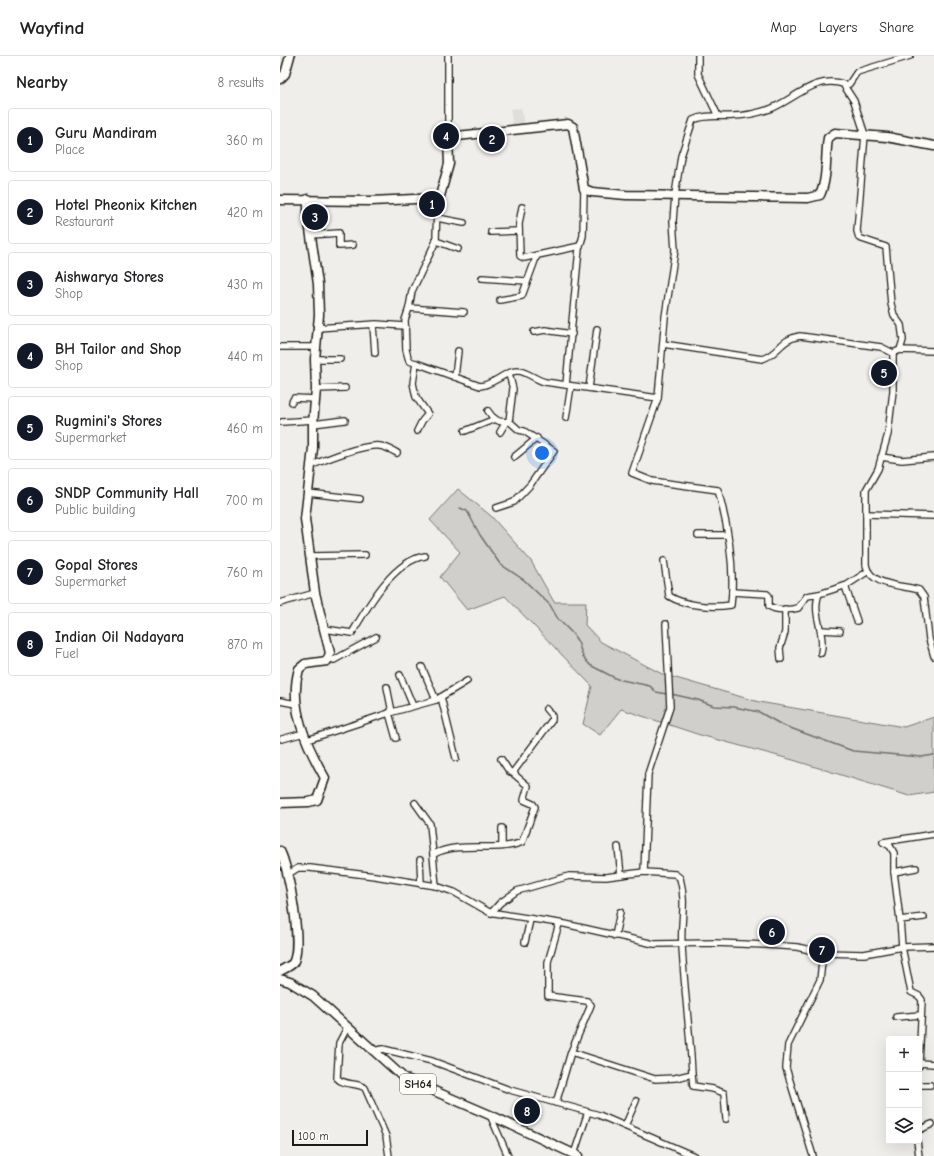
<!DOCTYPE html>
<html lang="en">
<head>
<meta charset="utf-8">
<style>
  :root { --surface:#fff; --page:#f6f6f6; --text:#202124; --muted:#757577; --line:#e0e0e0; --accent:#111827 }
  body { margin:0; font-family:"Comic Neue",sans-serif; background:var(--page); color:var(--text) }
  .controls { position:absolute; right:12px; bottom:12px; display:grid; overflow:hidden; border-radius:4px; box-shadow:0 4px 16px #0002 }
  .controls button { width:36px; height:36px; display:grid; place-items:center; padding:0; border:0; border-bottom:1px solid var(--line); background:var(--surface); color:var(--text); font:20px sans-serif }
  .scale { position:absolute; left:12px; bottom:10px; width:76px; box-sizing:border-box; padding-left:4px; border:2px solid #1c1c1c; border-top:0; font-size:11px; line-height:14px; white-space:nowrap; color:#1c1c1c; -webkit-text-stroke:3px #fdfcf7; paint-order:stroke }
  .you { position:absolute; left:262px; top:397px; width:14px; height:14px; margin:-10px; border:3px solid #fff; border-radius:50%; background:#1a73e8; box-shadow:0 0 0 6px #1a73e833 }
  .badge { display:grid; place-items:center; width:26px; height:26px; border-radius:50%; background:var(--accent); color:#fff; font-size:13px; font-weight:700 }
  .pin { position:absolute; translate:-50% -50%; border:2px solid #fff; box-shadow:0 1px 4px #0006 }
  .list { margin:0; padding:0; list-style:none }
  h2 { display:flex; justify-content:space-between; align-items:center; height:52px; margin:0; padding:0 16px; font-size:17px }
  h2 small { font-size:13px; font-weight:400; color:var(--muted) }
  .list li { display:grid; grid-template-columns:26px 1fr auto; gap:12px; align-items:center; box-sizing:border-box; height:64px; margin:0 8px 8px; padding:0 8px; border:1px solid var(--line); border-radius:4px }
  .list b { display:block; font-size:15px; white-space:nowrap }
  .list p { margin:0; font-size:13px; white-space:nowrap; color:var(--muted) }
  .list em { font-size:13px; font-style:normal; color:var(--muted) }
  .icon { flex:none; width:22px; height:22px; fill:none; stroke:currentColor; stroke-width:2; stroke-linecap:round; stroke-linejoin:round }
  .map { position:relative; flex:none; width:654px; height:1100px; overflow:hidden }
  header { display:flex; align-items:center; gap:24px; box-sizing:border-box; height:56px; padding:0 20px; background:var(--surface); border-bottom:1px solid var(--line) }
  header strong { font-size:19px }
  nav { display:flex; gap:22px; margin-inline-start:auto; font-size:14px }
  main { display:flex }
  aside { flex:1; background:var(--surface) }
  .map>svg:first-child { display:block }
</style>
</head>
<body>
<header>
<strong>Wayfind</strong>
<nav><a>Map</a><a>Layers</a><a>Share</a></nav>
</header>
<main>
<aside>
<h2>Nearby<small>8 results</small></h2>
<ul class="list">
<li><span class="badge">1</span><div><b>Guru Mandiram</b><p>Place</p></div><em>360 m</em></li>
<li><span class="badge">2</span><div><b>Hotel Pheonix Kitchen</b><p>Restaurant</p></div><em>420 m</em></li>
<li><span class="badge">3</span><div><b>Aishwarya Stores</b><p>Shop</p></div><em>430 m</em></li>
<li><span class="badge">4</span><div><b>BH Tailor and Shop</b><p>Shop</p></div><em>440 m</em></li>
<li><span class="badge">5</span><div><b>Rugmini's Stores</b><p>Supermarket</p></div><em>460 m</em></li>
<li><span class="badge">6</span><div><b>SNDP Community Hall</b><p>Public building</p></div><em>700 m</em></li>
<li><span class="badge">7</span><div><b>Gopal Stores</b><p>Supermarket</p></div><em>760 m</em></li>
<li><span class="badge">8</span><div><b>Indian Oil Nadayara</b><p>Fuel</p></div><em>870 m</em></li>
</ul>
</aside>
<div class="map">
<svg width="654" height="1100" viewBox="0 0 654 1100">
  <rect width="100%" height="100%" fill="#f0eeea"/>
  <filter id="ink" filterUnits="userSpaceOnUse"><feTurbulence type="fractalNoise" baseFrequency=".025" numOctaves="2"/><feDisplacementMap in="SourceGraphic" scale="8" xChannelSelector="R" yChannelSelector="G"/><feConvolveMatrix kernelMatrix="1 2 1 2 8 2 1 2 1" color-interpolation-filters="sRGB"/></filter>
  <g filter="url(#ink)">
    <!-- built -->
    <polygon fill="#e0deda" points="241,52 245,69 233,71 230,53"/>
    <!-- green -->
    <polygon fill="#d0cfcc" stroke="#767674" points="178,433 211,460 251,505 274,546 306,546 305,569 321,586 382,618 479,646 624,671 654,661 654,736 629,740 513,704 420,679 341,653 320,679 303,668 312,630 225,540 187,554 160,521 180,496 150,464"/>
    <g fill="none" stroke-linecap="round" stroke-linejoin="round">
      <!-- stream -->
      <g stroke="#706f6d" stroke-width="1.5">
        <polyline points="180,452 187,455 200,479 220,508 244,524 270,549 278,563 292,577 298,586 303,601 310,609 337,623 370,630 376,636 387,638"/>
        <polyline points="391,638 418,644 434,650 454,651 479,656 502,669 573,695 641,701 654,699"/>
      </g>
      <defs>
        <g id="street">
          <polyline points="168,0 168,81"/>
          <polyline points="418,0 418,18 438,60"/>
          <polyline points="565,29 569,28 577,16 630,0"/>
          <polyline points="242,151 239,168 240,200 244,202 300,190"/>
          <polyline points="157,162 184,167"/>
          <polyline points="211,176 239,175"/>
          <polyline points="31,179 59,177 59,190 73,189"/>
          <polyline points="156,185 178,193"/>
          <polyline points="202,222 247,225"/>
          <polyline points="220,244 242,240 257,199"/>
          <polyline points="129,252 184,256"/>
          <polyline points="93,269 95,297"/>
          <polyline points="37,272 96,268 125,270"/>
          <polyline points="254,276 265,274 292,278"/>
          <path d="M383,288L482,303C499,298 500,283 520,280L601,291L613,297V335L608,378L598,413L586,434V509C590,530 622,529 639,534L644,541L649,583L654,600"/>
          <polyline points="0,291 36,291"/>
          <polyline points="613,297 620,294 654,295"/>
          <polyline points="35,303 60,303"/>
          <path d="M136,307L200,330C213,329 227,314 238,315C246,315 256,324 265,326L378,342"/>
          <polyline points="175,321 178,295"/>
          <polyline points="286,329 299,193 303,180 304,133"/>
          <polyline points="309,332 317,273"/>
          <polyline points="36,333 65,332"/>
          <polyline points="12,346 14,342 35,343"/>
          <path d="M208,355C213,363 220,368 229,365"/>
          <polyline points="286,362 291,330"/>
          <polyline points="2,366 34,364"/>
          <polyline points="33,368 65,364"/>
          <polyline points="137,375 142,365 148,358 136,341 133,327 136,307 129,305 126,294 125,264 129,252 132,235 156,185 157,142"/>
          <polyline points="185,375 215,363"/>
          <polyline points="220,376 226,366"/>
          <polyline points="234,401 257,382"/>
          <polyline points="601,401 622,404 654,401"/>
          <path d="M30,410C47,403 83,388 100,390C106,391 112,394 117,397"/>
          <polyline points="28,437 80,443"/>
          <polyline points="216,452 234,446 250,429 274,395 244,375 239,374 229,365 233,333 229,318"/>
          <polyline points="586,458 654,460"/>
          <polyline points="418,479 447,479"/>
          <polyline points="30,500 85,499"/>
          <path d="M384,505L389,540C405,550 433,552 451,549C455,512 448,470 438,434L372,425L352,417L378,342L385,261L395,194L393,165L395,139L401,100L413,64C425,58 440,61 453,60C465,60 478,57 490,53C515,43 535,19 563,28L574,45L585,79L577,175L579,182L606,191L611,248L614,259L621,269L623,284L620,294"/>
          <polyline points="565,530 577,565"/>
          <path d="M452,536L487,538L489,540V550C496,555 510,554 518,552L527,540L539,538"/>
          <polyline points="0,547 35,537"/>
          <path d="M44,573L72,577C88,550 113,505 145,500"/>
          <polyline points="541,574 560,575"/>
          <path d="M541,597C546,577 531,558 539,538L567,529L587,516"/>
          <polyline points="49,602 54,604 96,581"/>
          <polyline points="501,603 500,592 505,576 505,553"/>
          <polyline points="142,611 156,644"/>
          <polyline points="120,619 133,650"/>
          <polyline points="107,631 112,656"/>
          <polyline points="161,641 176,702"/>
          <polyline points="0,645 16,648"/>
          <polyline points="109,657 116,682"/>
          <polyline points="2,683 24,677"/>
          <polyline points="27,684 109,657 156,644 187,625"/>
          <polyline points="221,703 229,715 234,718"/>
          <polyline points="135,747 150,768 156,830"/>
          <polyline points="222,772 222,790"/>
          <polyline points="338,791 341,819"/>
          <path d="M154,798C181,784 218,797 242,786L255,751L253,748L244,744L248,730L235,719L234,715L272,664V660L266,653"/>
          <polyline points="140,804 141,828"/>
          <polyline points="364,816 368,718 390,651 386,568"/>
          <polyline points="614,816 636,812"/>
          <polyline points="7,819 18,812 30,812 95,820 156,830 174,836 209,856 285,868 374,888 435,887 486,889 517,891 543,897 584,898 622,891 654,890"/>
          <path d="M211,857L220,847L237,835L289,820L326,821L364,816L395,818L400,822C407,849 400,864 402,889C404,932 410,975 412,1018L395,1022L375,1023L291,996"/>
          <polyline points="620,864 644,861"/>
          <polyline points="335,880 340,856"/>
          <polyline points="245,886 250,864"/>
          <polyline points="616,961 641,959"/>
          <path d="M67,972L59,987L57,1022C64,1030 77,1026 85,1032L106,1080L109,1100"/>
          <polyline points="92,995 103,993 152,1005 230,1034 319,1059 414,1100"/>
          <polyline points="639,1007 654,1008"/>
          <polyline points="639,1010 642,944 639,940 631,936 622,891 620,864 614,816 614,797 610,790 603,786 654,778"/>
          <polyline points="412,1018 413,1030 433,1033 444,1037 446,1063"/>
          <polyline points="639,1029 650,1029"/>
          <polyline points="276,1047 291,996 311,949 307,945 268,940 268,906 279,868"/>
          <polyline points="210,1059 228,1100"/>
          <polyline points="345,1070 356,1045"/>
          <polyline points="639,1074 652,1068"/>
          <polyline points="637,1085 639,1100"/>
          <polyline points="294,1098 308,1056"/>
          <polyline points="533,1100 506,1012 508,989 540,924 543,897"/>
        </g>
        <g id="secondary">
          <polyline points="0,23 5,18 10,0"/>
          <path d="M0,144L91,145L157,142L160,140L169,108L168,81L288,68L293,71L304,133L312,136L346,139L528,142L540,139C548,122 545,100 548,82L555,77L607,81L654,90"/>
          <path d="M0,747L29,746L37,744L45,722C27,690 8,651 19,613L25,608L47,605L50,597L35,537L25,463L33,392V368L36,333L35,303L39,259L38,228L28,160V143"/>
          <path d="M0,795C9,812 23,890 13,907C10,910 4,913 0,915"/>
        </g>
        <polyline id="primary" points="0,923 10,926 33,940 124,1022 210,1059 298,1100"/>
      </defs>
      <!-- street casing -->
      <use href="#street" stroke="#1c1c1c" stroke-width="8"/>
      <!-- secondary casing -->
      <use href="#secondary" stroke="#1c1c1c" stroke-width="11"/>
      <!-- primary casing -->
      <use href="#primary" stroke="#1c1c1c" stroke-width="11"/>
      <!-- street -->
      <use href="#street" stroke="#fdfcf7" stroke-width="5.5"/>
      <!-- secondary -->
      <use href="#secondary" stroke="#fdfcf7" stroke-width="8"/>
      <!-- primary -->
      <use href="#primary" stroke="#fdfcf7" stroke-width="8"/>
    </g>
  </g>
  <g text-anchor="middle" stroke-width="3" stroke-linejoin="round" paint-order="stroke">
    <!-- shield labels -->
    <rect fill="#fdfcf7" stroke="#605f5e" stroke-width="1" x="120" y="1018" width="36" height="20" rx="3"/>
    <g font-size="12" font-weight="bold" fill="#1c1c1c">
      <text x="138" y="1032">SH64</text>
    </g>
  </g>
</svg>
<div class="controls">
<button>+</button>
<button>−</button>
<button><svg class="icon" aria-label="layers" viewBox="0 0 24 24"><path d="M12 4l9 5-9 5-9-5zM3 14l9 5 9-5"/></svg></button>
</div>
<div class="scale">100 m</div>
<div class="you"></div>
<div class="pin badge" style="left:152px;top:148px">1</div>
<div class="pin badge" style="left:212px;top:83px">2</div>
<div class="pin badge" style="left:35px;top:161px">3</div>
<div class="pin badge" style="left:166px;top:80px">4</div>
<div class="pin badge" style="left:604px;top:317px">5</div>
<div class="pin badge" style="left:492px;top:876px">6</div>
<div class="pin badge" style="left:542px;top:894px">7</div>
<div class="pin badge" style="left:247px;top:1055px">8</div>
</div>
</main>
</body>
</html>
